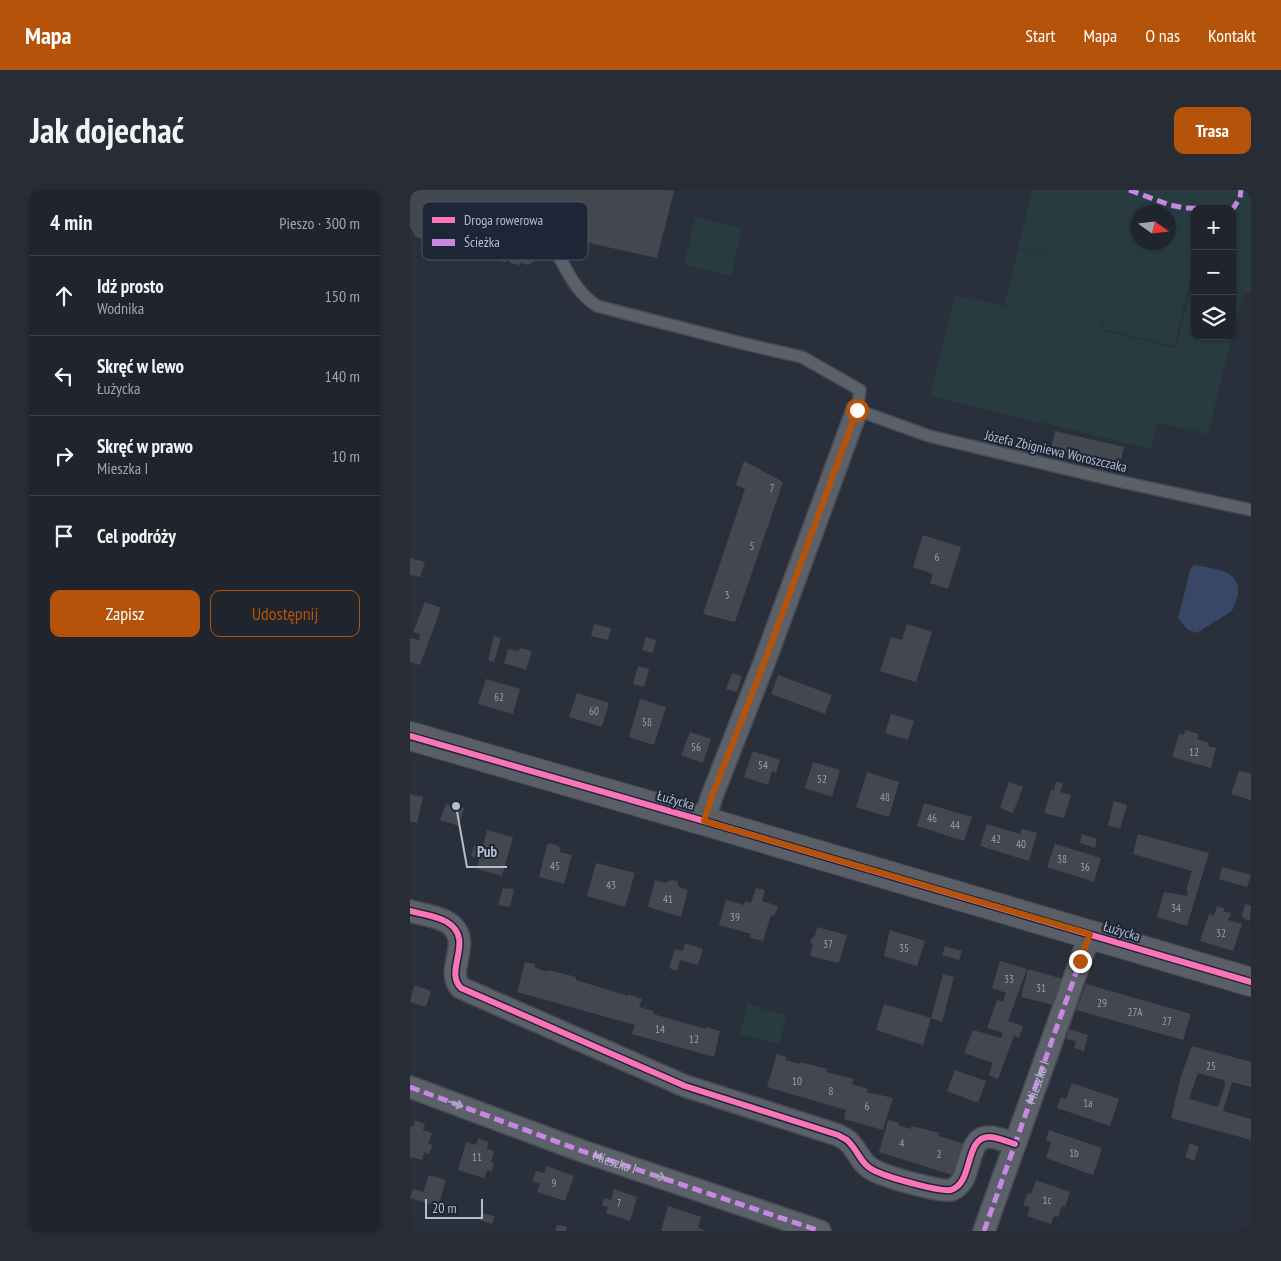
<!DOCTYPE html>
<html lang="pl">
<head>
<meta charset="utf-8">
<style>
  :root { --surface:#20242c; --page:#282c34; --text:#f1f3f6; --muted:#a2a4a9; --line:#3d4148; --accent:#b45309 }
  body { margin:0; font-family:"PT Sans Narrow",sans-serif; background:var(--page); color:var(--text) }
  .controls { position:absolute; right:15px; top:15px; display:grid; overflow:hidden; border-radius:10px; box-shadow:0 1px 4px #0004 }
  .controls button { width:45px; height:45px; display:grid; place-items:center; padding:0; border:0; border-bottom:1px solid var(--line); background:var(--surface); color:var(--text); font:25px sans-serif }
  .compass { position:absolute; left:721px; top:15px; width:45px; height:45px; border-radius:50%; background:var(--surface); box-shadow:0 1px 4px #0004; rotate:104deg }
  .scale { position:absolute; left:15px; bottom:12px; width:58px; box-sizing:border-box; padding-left:5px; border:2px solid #b5bccb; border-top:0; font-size:14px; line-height:18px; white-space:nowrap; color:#b5bccb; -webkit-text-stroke:4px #1d2636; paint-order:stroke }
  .stop { position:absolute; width:15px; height:15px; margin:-11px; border:4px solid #b45309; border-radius:50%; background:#fff }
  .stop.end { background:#b45309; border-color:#fff; box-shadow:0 1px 5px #0008 }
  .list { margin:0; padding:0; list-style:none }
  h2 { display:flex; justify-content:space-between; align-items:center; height:65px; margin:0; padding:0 20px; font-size:21px }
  h2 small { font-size:16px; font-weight:400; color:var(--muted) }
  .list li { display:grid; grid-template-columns:32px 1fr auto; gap:15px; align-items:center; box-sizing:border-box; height:80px; padding:0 20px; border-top:1px solid var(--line) }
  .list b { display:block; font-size:19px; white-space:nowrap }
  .list p { margin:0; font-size:16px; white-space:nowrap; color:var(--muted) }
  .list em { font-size:16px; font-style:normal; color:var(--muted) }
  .actions { display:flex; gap:10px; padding:15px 20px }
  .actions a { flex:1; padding:11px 0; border:1px solid var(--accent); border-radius:10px; text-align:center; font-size:18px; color:var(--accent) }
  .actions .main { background:var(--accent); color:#fff }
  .icon { flex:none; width:28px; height:28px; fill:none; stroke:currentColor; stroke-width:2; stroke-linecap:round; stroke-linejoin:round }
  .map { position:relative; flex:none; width:841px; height:1041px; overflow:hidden; border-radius:10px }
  header { display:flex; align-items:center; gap:30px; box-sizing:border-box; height:70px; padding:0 25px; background:var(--accent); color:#fff }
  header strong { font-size:24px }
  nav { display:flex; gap:28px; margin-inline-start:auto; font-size:18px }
  .intro { display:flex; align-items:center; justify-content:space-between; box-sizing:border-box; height:120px; padding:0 30px }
  h1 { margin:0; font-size:35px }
  .button { padding:12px 22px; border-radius:10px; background:var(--accent); color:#fff; font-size:18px; font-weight:700 }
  main { display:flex; gap:30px; padding:0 30px }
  aside { flex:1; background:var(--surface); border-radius:10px; box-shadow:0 1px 4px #0004 }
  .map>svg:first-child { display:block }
</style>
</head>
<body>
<header>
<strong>Mapa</strong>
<nav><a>Start</a><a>Mapa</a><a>O nas</a><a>Kontakt</a></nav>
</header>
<div class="intro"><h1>Jak dojechać</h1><a class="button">Trasa</a></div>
<main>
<aside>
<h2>4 min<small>Pieszo · 300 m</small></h2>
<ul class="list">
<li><svg class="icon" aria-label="ahead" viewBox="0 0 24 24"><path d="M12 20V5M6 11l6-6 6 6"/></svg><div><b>Idź prosto</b><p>Wodnika</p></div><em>150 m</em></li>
<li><svg class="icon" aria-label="left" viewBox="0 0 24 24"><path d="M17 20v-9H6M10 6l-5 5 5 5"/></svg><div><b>Skręć w lewo</b><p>Łużycka</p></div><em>140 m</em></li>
<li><svg class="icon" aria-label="right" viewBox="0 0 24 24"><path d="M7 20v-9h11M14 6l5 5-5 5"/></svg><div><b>Skręć w prawo</b><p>Mieszka I</p></div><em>10 m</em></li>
<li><svg class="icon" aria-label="arrive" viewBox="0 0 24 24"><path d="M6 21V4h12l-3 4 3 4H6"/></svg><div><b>Cel podróży</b></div></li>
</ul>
<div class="actions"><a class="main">Zapisz</a><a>Udostępnij</a></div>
</aside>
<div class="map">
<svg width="841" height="1041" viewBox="0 0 841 1041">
  <rect width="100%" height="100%" fill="#2a303b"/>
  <!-- green -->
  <g fill="#273b41" fill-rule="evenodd">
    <path d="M622,0H841V104L822,98V19H785V88L781,87L764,156L692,139L705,82L691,140L766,158L783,89L785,90V146H822V99L833,102L798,244L748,232L741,259L520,206L545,105L594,116L608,59L685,78L608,58ZM728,22H758V52H728Z"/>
    <polygon points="285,27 332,39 321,86 274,75"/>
    <polygon points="337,814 377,825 369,854 330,844"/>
  </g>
  <!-- water -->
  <path fill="#374765" d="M785,375C800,378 831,380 828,402C828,408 824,415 822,421L787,443L777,439L768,428L781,377Z"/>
  <!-- building -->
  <g fill="#424750" fill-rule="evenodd">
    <polygon points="0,0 258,0 264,1 247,68 161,49 118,75 111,73 109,75 101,73 98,69 95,72 86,70 84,66 67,64 65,60 61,63 53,61 52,58 43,56 39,57 33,56 30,52 26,55 17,53 16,50 6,47 0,37"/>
    <polygon points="645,241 714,257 710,275 641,259"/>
    <polygon points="334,271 373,292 325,432 293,424 335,299 326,295"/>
    <polygon points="513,345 551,357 538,399 520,393 523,384 503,377"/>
    <polygon points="0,368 15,372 10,387 0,385"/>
    <polygon points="15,412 31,418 10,475 0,472 0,448 9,450 10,444 3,442"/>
    <polygon points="184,434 201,438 198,450 181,446"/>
    <polygon points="497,434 522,442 506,492 470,481 481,447 492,450"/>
    <polygon points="84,446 91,448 84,472 78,470"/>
    <polygon points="236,447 246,450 243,463 232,460"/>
    <polygon points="110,458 122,461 116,480 94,473 98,459 109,461"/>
    <polygon points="228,476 239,479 234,497 223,494"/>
    <polygon points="322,483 332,486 327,502 316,499"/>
    <polygon points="368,485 422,505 415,524 361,504"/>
    <polygon points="76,489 110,499 103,524 68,514"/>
    <polygon points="167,503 199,513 192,537 159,527"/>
    <polygon points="230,509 256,517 244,555 219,547"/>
    <polygon points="481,524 504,531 498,550 475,543"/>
    <polygon points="775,540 789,544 787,549 799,553 798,556 806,558 801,578 762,567 769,544 774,545"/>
    <polygon points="280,542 301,549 293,573 271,565"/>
    <polygon points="343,561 370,570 366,583 362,581 358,595 334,587"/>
    <polygon points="403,572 430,580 422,607 395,598"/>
    <polygon points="829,581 841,583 841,610 821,604"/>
    <polygon points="457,582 489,592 479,627 446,617"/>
    <polygon points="599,592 613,597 603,623 590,618"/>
    <polygon points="646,592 653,593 650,602 661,605 654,628 634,623 641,600 644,600"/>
    <polygon points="0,604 13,607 7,633 0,631"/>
    <polygon points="704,611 717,615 710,639 698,635"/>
    <polygon points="514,613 562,627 554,651 507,636"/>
    <polygon points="36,614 54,618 49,636 30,630"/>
    <polygon points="577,634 610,644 612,639 627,643 619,671 570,656"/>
    <polygon points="77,640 103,647 92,686 67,679 69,668 61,666 64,655 73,657"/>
    <polygon points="672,644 687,649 685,658 670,653"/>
    <polygon points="728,644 799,663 777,736 747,727 754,702 777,706 778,701 776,700 782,681 723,664"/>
    <polygon points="139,653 149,656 150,662 162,665 154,694 129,687 137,655"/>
    <polygon points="645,654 691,668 684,692 637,677"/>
    <polygon points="186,673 225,683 215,717 177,706"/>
    <polygon points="812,677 841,685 837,697 809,689"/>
    <polygon points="245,690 255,693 262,690 267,691 269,697 278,700 271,727 238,717"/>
    <polygon points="93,698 104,699 100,717 88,715"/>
    <polygon points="346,698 355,700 352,711 368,716 364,726 361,725 353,751 340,748 341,744 309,735 316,710 334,715 335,711 341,713"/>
    <polygon points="835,714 841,716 840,731 833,728 832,725"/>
    <polygon points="807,716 814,718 814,721 820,723 821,724 818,730 832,734 823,761 790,751 799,724 804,726"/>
    <polygon points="407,737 437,745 429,773 400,766 403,756 400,752 401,749 405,746"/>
    <polygon points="480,740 515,751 507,776 474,766"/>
    <polygon points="275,753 293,759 288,775 270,770 267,781 259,778 265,759 273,761"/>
    <polygon points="535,756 552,761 549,770 532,765"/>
    <polygon points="590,771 617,779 598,831 613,836 609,848 604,846 588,889 579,885 583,873 554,863 563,840 591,848 593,843 577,838 587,810 593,812 596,803 582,798"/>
    <polygon points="115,772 125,774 124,777 137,782 138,780 166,787 166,790 218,806 218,804 232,809 229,817 244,821 243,824 296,839 296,837 310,841 304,867 222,844 225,835 107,802"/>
    <polygon points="618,779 653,789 644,815 611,807"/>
    <polygon points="533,784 544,787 532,832 521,828 513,855 466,840 474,814 521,828"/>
    <polygon points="676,794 781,824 773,850 666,820"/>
    <polygon points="4,795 21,801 16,817 0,812"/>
    <polygon points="659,839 678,845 674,861 664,858 666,851 656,849"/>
    <path d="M782,856L841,872V897L822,892L813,921L841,929V950L761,928L771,886ZM788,883L814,890L815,895L808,917L779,909Z"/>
    <polygon points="367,864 376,867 375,870 390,874 390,872 417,879 416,882 444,889 442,894 458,899 457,902 483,908 473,940 434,929 436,920 357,897"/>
    <polygon points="545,880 576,891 568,913 537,901"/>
    <polygon points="662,893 709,909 700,936 647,918 651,907 656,909"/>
    <polygon points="5,930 15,934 13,940 22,943 18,954 23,955 19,964 15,962 12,970 0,967 0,936 3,937"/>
    <polygon points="478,930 489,933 488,935 501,939 502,936 529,943 528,946 555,954 545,986 469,962"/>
    <polygon points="639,940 692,958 683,985 636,968 641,952 636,950"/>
    <polygon points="68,948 78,952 77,959 84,961 81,973 84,973 82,981 78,980 74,988 48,980 56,952 66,955"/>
    <polygon points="780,953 789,957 784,971 775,967"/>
    <polygon points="137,976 164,986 155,1011 127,1002 130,994 122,991 126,981 134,983"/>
    <polygon points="19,985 36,990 28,1017 0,1008 3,999 13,1002"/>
    <polygon points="626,990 660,1002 655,1017 652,1016 648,1027 644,1026 641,1034 617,1026 620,1017 613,1015 618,1003 621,1004"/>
    <polygon points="204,999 227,1007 220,1031 196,1023 198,1017 192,1016 194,1008 201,1010"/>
    <polygon points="258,1016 291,1027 288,1038 293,1039 293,1041 251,1041"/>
    <polygon points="71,1023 84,1026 82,1034 69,1030"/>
    <polygon points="147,1035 157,1037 156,1041 145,1041"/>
  </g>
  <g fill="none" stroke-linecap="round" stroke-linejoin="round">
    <defs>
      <path id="lane" d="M147,63C159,84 166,102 187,116L331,153L392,167L450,200L447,220L519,246L703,290L841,320"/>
      <g id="street">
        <polyline points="294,631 302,606 356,468 447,220"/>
        <path d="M0,721C11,724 27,726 37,732C66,750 33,780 51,798L275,896L428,945C431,947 436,949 438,951C451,964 450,976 470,983C481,988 530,1002 541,1000C564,993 554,947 579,947C587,947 596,951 605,954"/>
        <path id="s1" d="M0,897L172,961L410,1041"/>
        <path id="s2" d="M574,1041L680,744"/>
      </g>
      <polyline id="secondary" points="0,546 294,631 841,792"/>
    </defs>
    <!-- lane casing -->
    <use href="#lane" stroke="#474b53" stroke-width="14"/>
    <!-- street casing -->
    <use href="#street" stroke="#474b53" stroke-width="24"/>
    <!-- secondary casing -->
    <use href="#secondary" stroke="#474b53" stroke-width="30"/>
    <!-- lane -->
    <use href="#lane" stroke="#5c6068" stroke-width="11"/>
    <!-- street -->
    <use href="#street" stroke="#5c6068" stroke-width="21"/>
    <!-- secondary -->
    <use href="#secondary" stroke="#5a5e66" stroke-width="28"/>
    <!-- quiet -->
    <g stroke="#c787e3" stroke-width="5" stroke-dasharray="10 5" stroke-linecap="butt">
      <polyline points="719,0 760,15 775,18 817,19"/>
      <polyline points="822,20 830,8 831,0"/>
      <polyline points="0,897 172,961 410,1041"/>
      <polyline points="574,1041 680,744"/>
    </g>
    <defs>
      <g id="cycleway">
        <polyline points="0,546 294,631 841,792"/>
        <path d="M0,721C11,724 27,726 37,732C66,750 33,780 51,798L275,896L428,945C431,947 436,949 438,951C451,964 450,976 470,983C481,988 530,1002 541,1000C564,993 554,947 579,947C587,947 596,951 605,954"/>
      </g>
    </defs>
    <!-- cycleway casing -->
    <use href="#cycleway" stroke="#1d2636" stroke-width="9"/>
    <!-- cycleway -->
    <use href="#cycleway" stroke="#fb73b8" stroke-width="6"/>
  </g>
  <!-- one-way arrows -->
  <defs><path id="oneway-shaft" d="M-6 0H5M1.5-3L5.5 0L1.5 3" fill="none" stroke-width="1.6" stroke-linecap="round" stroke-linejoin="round" transform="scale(1.25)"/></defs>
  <g stroke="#a3aab7">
    <use href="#oneway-shaft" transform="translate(46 914) rotate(20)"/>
    <use href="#oneway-shaft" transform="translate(248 986) rotate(18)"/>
  </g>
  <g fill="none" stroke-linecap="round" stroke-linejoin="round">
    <!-- route -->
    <polyline stroke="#b45309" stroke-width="6" points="447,220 356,468 302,606 294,631 680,744 670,771"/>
  </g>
  <g text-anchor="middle" stroke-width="4" stroke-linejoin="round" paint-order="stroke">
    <!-- number labels -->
    <g font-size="11" fill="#989fac">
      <text x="362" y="302">7</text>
      <text x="342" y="360">5</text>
      <text x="527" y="371">6</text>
      <text x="317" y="409">3</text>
      <text x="89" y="511">62</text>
      <text x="184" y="525">60</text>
      <text x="237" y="536">58</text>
      <text x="286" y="561">56</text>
      <text x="784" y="566">12</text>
      <text x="353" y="579">54</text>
      <text x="412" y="593">52</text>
      <text x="475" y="611">48</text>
      <text x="522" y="632">46</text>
      <text x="545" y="639">44</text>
      <text x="586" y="653">42</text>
      <text x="611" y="658">40</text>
      <text x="652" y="673">38</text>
      <text x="145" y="680">45</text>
      <text x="675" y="681">36</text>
      <text x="201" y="699">43</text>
      <text x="258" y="713">41</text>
      <text x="766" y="722">34</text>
      <text x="325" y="731">39</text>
      <text x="811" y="747">32</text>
      <text x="418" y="758">37</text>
      <text x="494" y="762">35</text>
      <text x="599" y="793">33</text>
      <text x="631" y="802">31</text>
      <text x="692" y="817">29</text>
      <text x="725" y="826">27A</text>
      <text x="757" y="835">27</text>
      <text x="250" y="843">14</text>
      <text x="284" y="853">12</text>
      <text x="801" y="880">25</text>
      <text x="387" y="895">10</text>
      <text x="421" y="905">8</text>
      <text x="678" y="917">1a</text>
      <text x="457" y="920">6</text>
      <text x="492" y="957">4</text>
      <text x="664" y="967">1b</text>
      <text x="529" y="968">2</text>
      <text x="67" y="971">11</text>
      <text x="144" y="997">9</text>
      <text x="637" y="1014">1c</text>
      <text x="209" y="1017">7</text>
    </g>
    <!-- street labels -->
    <g font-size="14" fill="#b5bccb" stroke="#1d2636">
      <text transform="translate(646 261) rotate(13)" y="5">Józefa Zbigniewa Woroszczaka</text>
      <text transform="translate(266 610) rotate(16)" y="5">Łużycka</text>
      <text transform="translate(712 741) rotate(17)" y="5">Łużycka</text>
      <text dy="5" stroke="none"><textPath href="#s2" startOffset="158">Mieszka I</textPath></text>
      <text dy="5" stroke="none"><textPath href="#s1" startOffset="218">Mieszka I</textPath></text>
    </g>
  </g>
  <!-- legend -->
  <rect x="12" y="12" width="166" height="58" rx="8" fill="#1d2636" stroke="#4b5363" stroke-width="1"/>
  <rect x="22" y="27" width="23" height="6" fill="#fb73b8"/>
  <rect x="22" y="49" width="23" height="7" fill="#c787e3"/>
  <g font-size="14" fill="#b5bccb">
    <text x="54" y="35">Droga rowerowa</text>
    <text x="54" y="57">Ścieżka</text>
  </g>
  <!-- callouts -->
  <path fill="none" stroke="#b5bccb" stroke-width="2" d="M46 616L57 677H97"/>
  <circle fill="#b5bccb" stroke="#1d2636" stroke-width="2" cx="46" cy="616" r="5"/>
  <g font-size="15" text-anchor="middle" font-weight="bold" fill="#b5bccb" stroke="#1d2636" stroke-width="4" stroke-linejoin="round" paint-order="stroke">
    <text x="77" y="667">Pub</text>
  </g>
</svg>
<div class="controls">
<button>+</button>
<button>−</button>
<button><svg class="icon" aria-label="layers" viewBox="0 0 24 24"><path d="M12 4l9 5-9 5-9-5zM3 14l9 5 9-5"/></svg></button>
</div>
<svg class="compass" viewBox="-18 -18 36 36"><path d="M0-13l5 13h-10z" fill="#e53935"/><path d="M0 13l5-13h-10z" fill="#a2a4a9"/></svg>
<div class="scale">20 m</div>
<div class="stop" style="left:447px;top:220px"></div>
<div class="stop end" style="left:670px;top:771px"></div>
</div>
</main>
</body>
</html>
